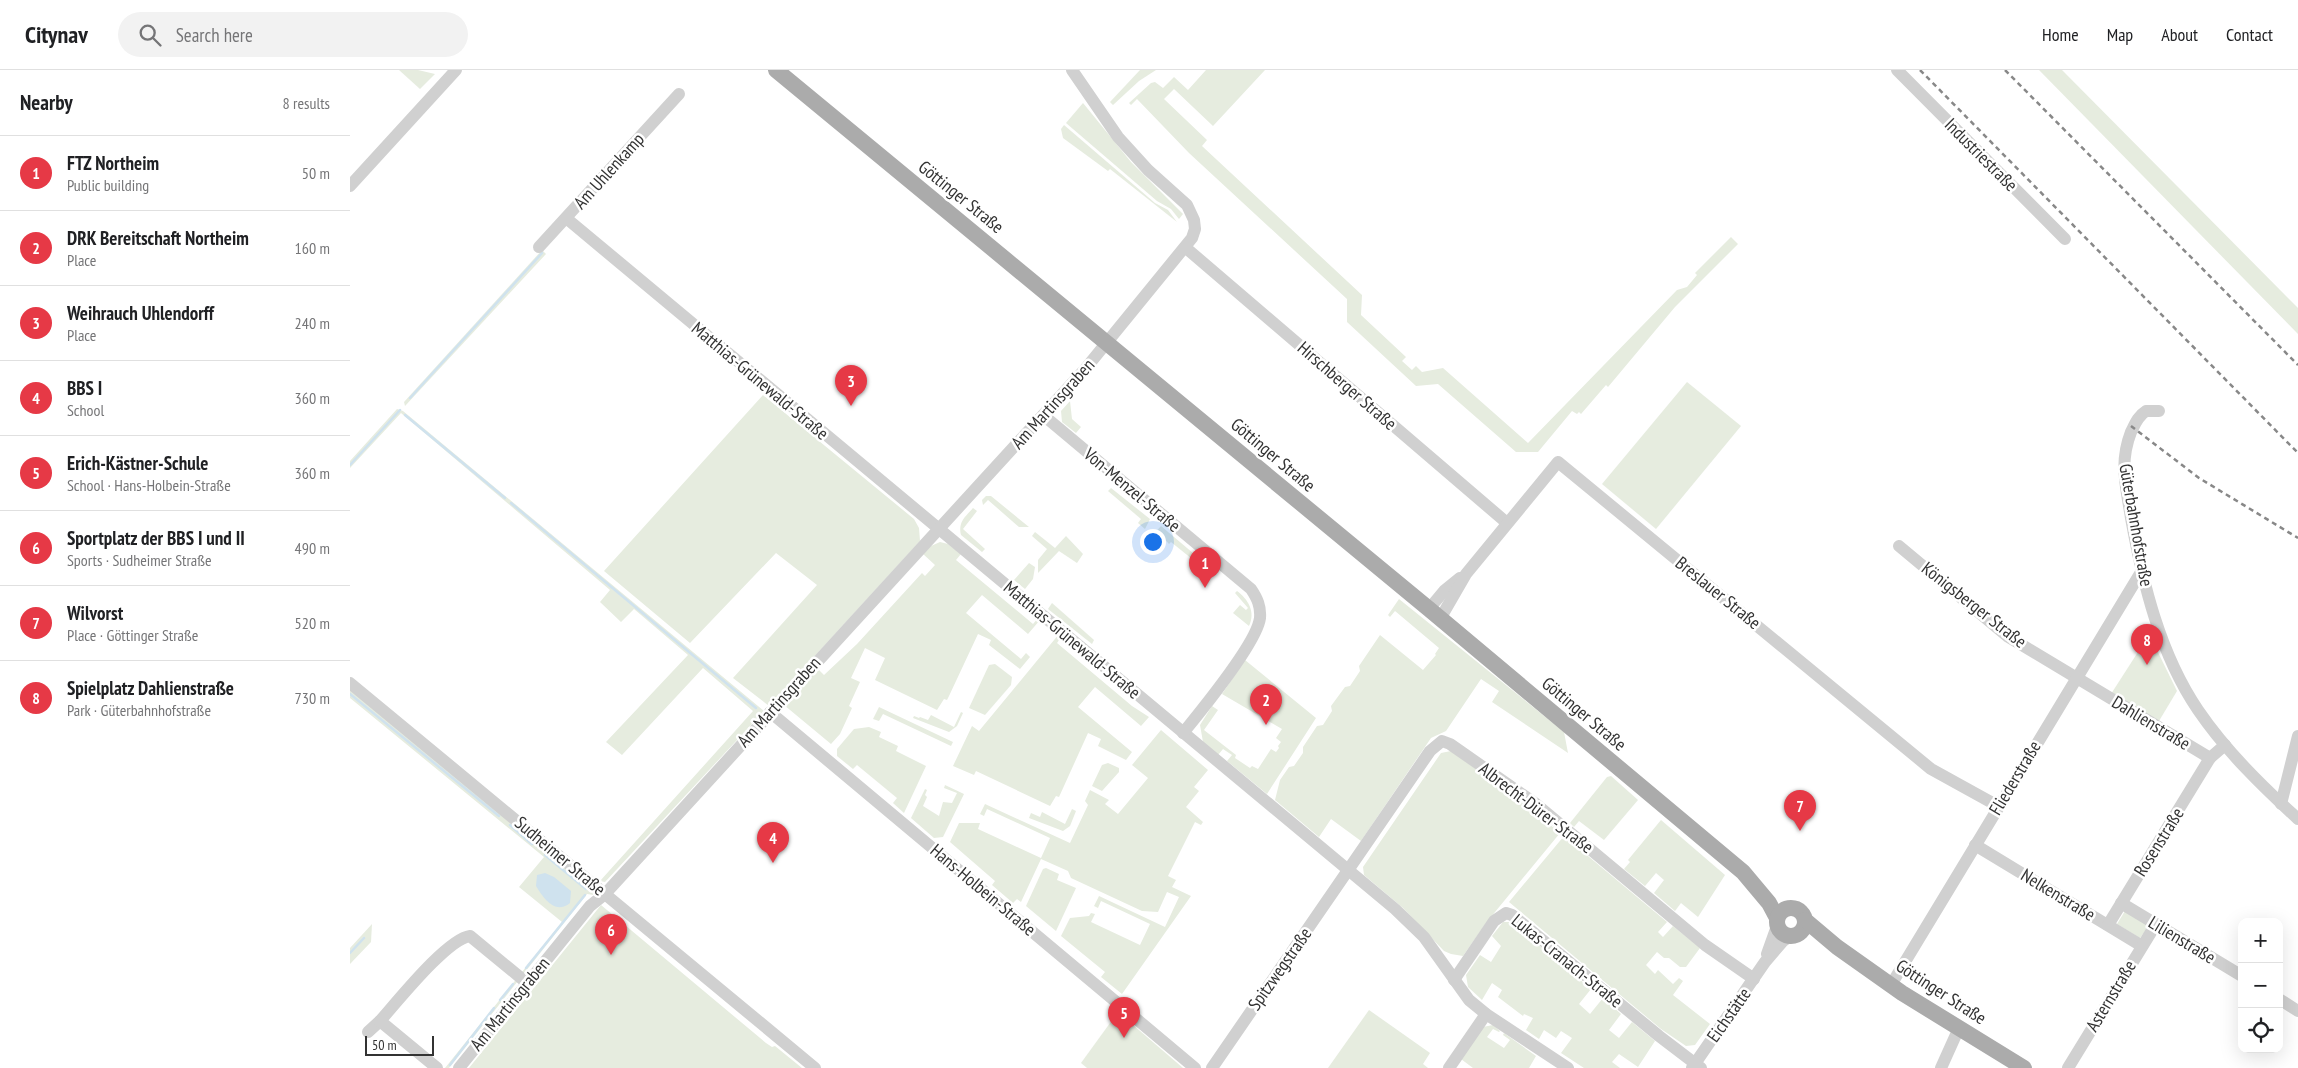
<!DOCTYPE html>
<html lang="en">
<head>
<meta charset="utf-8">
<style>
  :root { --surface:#fff; --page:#f2f2f2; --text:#202124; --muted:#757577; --line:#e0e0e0; --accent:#e63946 }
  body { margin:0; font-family:"PT Sans Narrow",sans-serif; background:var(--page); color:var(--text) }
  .controls { position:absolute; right:15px; bottom:15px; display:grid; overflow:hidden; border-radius:10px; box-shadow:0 5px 20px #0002 }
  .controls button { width:45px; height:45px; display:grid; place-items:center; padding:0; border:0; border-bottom:1px solid var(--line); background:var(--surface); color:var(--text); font:25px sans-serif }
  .scale { position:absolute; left:15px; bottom:12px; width:69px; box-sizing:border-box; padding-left:5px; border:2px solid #333; border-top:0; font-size:14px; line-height:18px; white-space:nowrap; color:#333; -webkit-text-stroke:4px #fff; paint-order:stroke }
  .you { position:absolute; left:802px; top:471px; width:18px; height:18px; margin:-12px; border:4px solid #fff; border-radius:50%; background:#1a73e8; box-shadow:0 0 0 8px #1a73e833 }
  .badge { display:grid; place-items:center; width:32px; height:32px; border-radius:50%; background:var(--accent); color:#fff; font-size:16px; font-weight:700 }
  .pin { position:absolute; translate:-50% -41px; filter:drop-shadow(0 1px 2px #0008) }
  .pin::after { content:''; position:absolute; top:26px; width:18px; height:15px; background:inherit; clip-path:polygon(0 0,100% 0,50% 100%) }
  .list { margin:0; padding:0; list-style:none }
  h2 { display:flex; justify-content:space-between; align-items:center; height:65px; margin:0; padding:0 20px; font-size:21px }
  h2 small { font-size:16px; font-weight:400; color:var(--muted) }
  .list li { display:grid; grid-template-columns:32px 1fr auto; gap:15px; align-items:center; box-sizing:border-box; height:75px; padding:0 20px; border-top:1px solid var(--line) }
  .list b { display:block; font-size:19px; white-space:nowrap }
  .list p { margin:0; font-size:16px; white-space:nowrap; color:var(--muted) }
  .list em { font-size:16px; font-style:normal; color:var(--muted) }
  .icon { flex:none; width:28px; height:28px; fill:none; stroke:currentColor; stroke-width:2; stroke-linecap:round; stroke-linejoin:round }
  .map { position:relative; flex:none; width:1948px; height:998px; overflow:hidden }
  header { display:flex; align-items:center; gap:30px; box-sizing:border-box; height:70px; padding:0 25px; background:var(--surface); border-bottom:1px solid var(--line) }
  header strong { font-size:24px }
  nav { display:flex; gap:28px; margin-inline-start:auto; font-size:18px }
  .search { width:350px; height:45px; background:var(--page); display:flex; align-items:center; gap:12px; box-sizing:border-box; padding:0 18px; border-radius:28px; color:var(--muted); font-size:19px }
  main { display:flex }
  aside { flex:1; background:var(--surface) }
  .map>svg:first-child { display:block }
</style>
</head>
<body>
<header>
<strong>Citynav</strong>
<div class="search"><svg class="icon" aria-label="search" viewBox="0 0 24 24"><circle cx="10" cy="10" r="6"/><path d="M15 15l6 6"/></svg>Search here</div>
<nav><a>Home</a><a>Map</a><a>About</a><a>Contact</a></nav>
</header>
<main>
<aside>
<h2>Nearby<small>8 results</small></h2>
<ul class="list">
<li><span class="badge">1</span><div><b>FTZ Northeim</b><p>Public building</p></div><em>50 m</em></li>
<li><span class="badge">2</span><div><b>DRK Bereitschaft Northeim</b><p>Place</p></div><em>160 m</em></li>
<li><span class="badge">3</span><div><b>Weihrauch Uhlendorff</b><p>Place</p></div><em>240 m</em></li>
<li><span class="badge">4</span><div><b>BBS I</b><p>School</p></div><em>360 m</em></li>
<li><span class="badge">5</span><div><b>Erich-Kästner-Schule</b><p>School · Hans-Holbein-Straße</p></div><em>360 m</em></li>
<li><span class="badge">6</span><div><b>Sportplatz der BBS I und II</b><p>Sports · Sudheimer Straße</p></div><em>490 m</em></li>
<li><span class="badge">7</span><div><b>Wilvorst</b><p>Place · Göttinger Straße</p></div><em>520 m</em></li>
<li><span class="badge">8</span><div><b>Spielplatz Dahlienstraße</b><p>Park · Güterbahnhofstraße</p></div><em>730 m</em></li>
</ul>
</aside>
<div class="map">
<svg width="1948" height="998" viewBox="0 0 1948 998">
  <rect width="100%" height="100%" fill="#fff"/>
  <!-- green -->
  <g fill="#e6ecdf">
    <polygon points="49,0 68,0 85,4 70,19"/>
    <polygon points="790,0 806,0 789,11 763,35 760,32"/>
    <polygon points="856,0 915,0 863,56 824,19 814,29 857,70 852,76 1012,225 1011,245 1056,287 1052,291 1062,300 1066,296 1072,302 1093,298 1178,373 1327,220 1337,217 1347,205 1345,203 1381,167 1388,174 1325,237 1258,317 1256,315 1231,344 1229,342 1227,344 1222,341 1188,382 1166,382 1088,314 1066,316 997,252 997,229 839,83 787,29 781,35 779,33 801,13 805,12 813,18 824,7 838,20"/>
    <polygon points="1689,0 1712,0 1948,238 1948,264"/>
    <polygon points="733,33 781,92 833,144 829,149 821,139 807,131 716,53"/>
    <polygon points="714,55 805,133 818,140 827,152 760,99 758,101 713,68 711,59"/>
    <polygon points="192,180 196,184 55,336 54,332"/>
    <polygon points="1337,312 1391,356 1306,459 1252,414"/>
    <polygon points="413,325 564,449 569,458 570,471 419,636 383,608 467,515 426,483 340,573 254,501"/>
    <polygon points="720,331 722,349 731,357 726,363 712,352 711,341"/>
    <polygon points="47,339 53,341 414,641 255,812 250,811 403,641 353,598 272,685 256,672 338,585 284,539 271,552 250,532 260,520 51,343 0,398 0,391"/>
    <polygon points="761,418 800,449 795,459 788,453 791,449 758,421"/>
    <polygon points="636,426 641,426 679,457 669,457 638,430 633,435 632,430"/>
    <path d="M623,438L627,441L613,459L635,479L632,482L611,465C608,452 615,447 623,438Z"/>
    <polygon points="811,456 850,489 847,493 821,472 819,474 809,463 802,470 805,473 796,480 797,472"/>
    <polygon points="685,462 705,478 716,466 733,484 727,493 709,481 688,503 688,490 697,479 682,466"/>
    <polygon points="590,472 598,474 611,484 606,490 683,554 688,548 690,550 678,564 632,525 616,543 671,589 676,583 680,587 670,599 639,575 641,570 628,564 599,626 597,630 594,629 587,640 525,610 535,588 515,578 501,608 510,612 499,636 502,638 490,664 481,674 434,635 468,599 474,605 507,574 572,503 575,506 585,495 572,483 581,476"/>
    <polygon points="679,493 685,497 683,509 675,519 664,510"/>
    <path d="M887,521C898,529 906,542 899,556L883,543L890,535L896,540L898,538L885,523Z"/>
    <polygon points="1049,529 1214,662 1218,683 1142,632 1149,621 1131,609 1096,661 1081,668 1011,771 981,749 969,767 925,730 930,710 939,697 944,696 953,683 953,677 967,656 973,655 982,641 981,636 995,617 1000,616 1010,601 1009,596 1030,565 1073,600 1086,585 1085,584 1089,578 1045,541 1040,547 1038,545"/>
    <polygon points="702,533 744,570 742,574 698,539"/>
    <polygon points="709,564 712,566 707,573 782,636 799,647 791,656 745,617 728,637 782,682 776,690 748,676 751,669 738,663 709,727 706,726 700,736 626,701 624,705 603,696 622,656 629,661"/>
    <polygon points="1797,568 1801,568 1827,621 1809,651 1761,624"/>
    <polygon points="895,590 966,648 917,724 877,691 882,685 873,679 868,685 853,672 850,655 862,636 868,640 854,660 886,685 885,688 900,698 902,696 908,699 921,679 926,682 929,678 928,676 931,672 926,668 932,659 872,624"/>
    <polygon points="645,594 662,607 661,615 635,645 619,638 639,595"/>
    <polygon points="0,618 244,821 244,825 237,824 99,998 95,998 212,852 169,817 194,787 0,628"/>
    <polygon points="529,637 603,672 601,676 533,644 529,651 523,649"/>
    <polygon points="611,642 613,643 607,656 599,662 563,648 564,646 569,648 570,647 578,650 581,645 604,657"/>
    <polygon points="519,657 531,662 529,667 548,676 546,681 576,696 554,743 543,733 547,728 507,695 503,699 487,686 487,679 504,659"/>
    <polygon points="811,660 858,700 844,717 849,721 836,737 853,752 851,755 845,752 818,806 826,810 822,817 841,826 772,924 751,907 755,902 711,866 720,848 739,846 741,843 745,844 741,852 790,875 800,854 751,831 748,838 744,836 749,826 815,857 829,827 817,822 808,842 792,841 721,808 718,801 691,789 671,832 667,829 663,833 642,815 645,811 600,772 609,753 630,753 628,759 691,788 700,768 637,739 634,746 630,744 635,734 720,773 738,735 735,731 740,720 759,730 755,734 768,744 798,708 782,695"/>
    <polygon points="1101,681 1180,738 1210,763 1136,853 1113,886 1101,884 1094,881 1053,838 1014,805 1013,797 1091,683"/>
    <polygon points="758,693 769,698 769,702 752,721 742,716 752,695"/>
    <polygon points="1261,706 1288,730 1254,770 1229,751 1224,757 1220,753 1257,707"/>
    <polygon points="595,715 614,724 593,767 584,768 561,748 575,719 577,720 575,725 577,727 573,736 589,746 593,732 602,733 607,723 594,718"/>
    <polygon points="722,739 726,741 720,756 713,761 679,748 681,743 690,747 692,742 715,754"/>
    <polygon points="1311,750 1375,805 1348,847 1331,833 1325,841 1304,823 1314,810 1306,803 1295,816 1274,799 1280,792 1278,790"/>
    <polygon points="1214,766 1317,852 1308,862 1313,867 1323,856 1350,878 1336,897 1330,897 1319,888 1314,888 1307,882 1296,895 1305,904 1308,900 1323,914 1329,908 1333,911 1323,925 1360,954 1345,975 1336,976 1311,959 1159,832"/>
    <polygon points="696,798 709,804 707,810 726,818 706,861 676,836 693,799"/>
    <polygon points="251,835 416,973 422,977 425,976 452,998 119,998"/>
    <polygon points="1775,841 1799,856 1790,868 1767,854"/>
    <polygon points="1153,852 1162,852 1241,919 1229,934 1240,944 1253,928 1271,944 1259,960 1269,968 1282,952 1305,971 1288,997 1269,984 1262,992 1270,998 1234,998 1211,983 1222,968 1211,961 1206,968 1194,960 1189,969 1176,960 1183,948 1174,944 1173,946 1148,927 1152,920 1142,913 1132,930 1118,917 1116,905 1130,885 1141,892 1151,876 1142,866"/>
    <polygon points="22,854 21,872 0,894 0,878"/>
    <polygon points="1019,940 1080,983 1073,994 1078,998 978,998"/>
    <polygon points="768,942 833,998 737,998 731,993"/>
    <polygon points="1143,955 1150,961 1149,962 1143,959 1137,967 1154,978 1160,970 1153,965 1154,963 1186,986 1179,998 1123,998 1111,989 1133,957"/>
  </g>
  <!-- water -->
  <path fill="#cfe2ee" d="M195,803L204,807L221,821L220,833C205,845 194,829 186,816L187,805Z"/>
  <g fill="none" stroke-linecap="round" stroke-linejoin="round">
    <!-- stream -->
    <g stroke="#cfe2ee" stroke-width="2.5">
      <polyline points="60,328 192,183"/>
      <polyline points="55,345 155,428"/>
      <polyline points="0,395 50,340"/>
      <polyline points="161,433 406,638"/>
      <polyline points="0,624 149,746"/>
      <polyline points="160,755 182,774"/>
      <polyline points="195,785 236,819"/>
      <polyline points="0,883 14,868"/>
      <polyline points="176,898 235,825"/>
      <polyline points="150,930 163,914"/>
      <polyline points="100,995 144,938"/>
    </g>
    <!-- minor -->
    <g stroke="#d0d0d0" stroke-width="12">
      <polyline points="1547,0 1715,169"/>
      <polyline points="0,116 106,0"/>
      <polyline points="216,148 1045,839 1074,867 1119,930 1136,944 1218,998"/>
      <polyline points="189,177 329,24"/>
      <polyline points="836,178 1157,453"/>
      <path d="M1809,341H1796C1788,346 1785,354 1781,362C1769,393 1776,416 1781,448C1793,514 1810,584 1848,640C1876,681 1912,716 1948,749"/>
      <path d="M693,345L901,519C907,528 911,536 910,548C907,573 851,641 833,663"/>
      <polyline points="1549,476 1657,566 1860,688 1875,675"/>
      <polyline points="1079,539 1094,521 1110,508"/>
      <polyline points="1090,549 1116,504 1208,392 1581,699 1648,736"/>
      <polyline points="0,613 465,998"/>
      <polyline points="420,642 845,998"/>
      <polyline points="1931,734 1948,666"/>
      <polyline points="1625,775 1792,876"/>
      <polyline points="1771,833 1892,906"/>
      <polyline points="1758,855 1860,688"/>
      <polyline points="1417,884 1427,856"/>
      <polyline points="1104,910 1144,851 1156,843 1162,845 1309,966 1351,998"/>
      <polyline points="1541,915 1791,502"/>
      <polyline points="1929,929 1948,941"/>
      <polyline points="18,962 30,951"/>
      <path d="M87,998L30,951C47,932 97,869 120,866L177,913"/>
      <polyline points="109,998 240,836 255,824 736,298 842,168 845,159 844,150 837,135 798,100 768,67 722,0"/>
      <polyline points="862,998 1080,681 1092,671 1100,674 1186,734 1355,875 1404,909"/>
      <polyline points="1099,998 1136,944"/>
      <polyline points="1342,998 1415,892 1433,871 1440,866"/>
      <polyline points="1591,998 1609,958"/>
      <polyline points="1718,998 1806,854"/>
    </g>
    <!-- major -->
    <g stroke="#ababab" stroke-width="16">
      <polyline points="426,0 1079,539 1393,802 1419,833 1427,848"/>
      <circle cx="1441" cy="852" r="14"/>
      <polyline points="1455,850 1487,877 1552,923 1674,998"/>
    </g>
    <!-- rail -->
    <g stroke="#888" stroke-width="2.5" stroke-dasharray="5 4" stroke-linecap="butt">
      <polyline points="1570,0 1948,383"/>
      <polyline points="1655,0 1948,295"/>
      <polyline points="1781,356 1849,408 1948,468"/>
    </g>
  </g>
  <g text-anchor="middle" stroke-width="5" stroke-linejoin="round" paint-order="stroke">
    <!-- street labels -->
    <g font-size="18" fill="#333" stroke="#fff">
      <text transform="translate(1631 85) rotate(45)" y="6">Industriestraße</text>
      <text transform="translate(259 101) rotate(-48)" y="6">Am Uhlenkamp</text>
      <text transform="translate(611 127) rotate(39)" y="6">Göttinger Straße</text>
      <text transform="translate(410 311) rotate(40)" y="6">Matthias-Grünewald-Straße</text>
      <text transform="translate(997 316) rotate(41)" y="6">Hirschberger Straße</text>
      <text transform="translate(703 334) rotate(-48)" y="6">Am Martinsgraben</text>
      <text transform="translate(923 385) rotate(40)" y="6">Göttinger Straße</text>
      <text transform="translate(782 420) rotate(40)" y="6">Von-Menzel-Straße</text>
      <text transform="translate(1786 455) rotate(80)" y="6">Güterbahnhofstraße</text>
      <text transform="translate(1368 523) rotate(39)" y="6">Breslauer Straße</text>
      <text transform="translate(1624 535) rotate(38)" y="6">Königsberger Straße</text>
      <text transform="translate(722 570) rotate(40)" y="6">Matthias-Grünewald-Straße</text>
      <text transform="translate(429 632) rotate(-48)" y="6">Am Martinsgraben</text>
      <text transform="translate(1234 644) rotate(40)" y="6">Göttinger Straße</text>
      <text transform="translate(1801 653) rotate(31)" y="6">Dahlienstraße</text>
      <text transform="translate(1665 708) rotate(-59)" y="6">Fliederstraße</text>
      <text transform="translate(1186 738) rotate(37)" y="6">Albrecht-Dürer-Straße</text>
      <text transform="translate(1809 772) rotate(-58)" y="6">Rosenstraße</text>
      <text transform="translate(210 786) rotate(40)" y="6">Sudheimer Straße</text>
      <text transform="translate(633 820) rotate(40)" y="6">Hans-Holbein-Straße</text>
      <text transform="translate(1708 825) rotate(31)" y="6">Nelkenstraße</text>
      <text transform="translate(1832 870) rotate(31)" y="6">Lilienstraße</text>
      <text transform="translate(1217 891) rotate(39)" y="6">Lukas-Cranach-Straße</text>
      <text transform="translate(930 899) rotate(-55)" y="6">Spitzwegstraße</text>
      <text transform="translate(1591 922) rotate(33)" y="6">Göttinger Straße</text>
      <text transform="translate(1761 926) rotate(-59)" y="6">Asternstraße</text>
      <text transform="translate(160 934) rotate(-51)" y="6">Am Martinsgraben</text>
      <text transform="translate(1379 945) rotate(-55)" y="6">Eichstätte</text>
    </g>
  </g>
</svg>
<div class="controls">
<button>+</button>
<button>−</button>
<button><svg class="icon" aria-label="locate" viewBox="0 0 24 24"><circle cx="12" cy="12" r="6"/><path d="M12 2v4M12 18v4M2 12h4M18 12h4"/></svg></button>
</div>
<div class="scale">50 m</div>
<div class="you"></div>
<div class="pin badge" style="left:855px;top:518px">1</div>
<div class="pin badge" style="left:916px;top:655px">2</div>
<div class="pin badge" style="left:501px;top:336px">3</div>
<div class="pin badge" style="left:423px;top:793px">4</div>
<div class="pin badge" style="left:774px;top:968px">5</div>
<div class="pin badge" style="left:261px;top:885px">6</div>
<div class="pin badge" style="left:1450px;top:761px">7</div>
<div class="pin badge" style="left:1797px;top:595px">8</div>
</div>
</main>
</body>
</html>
